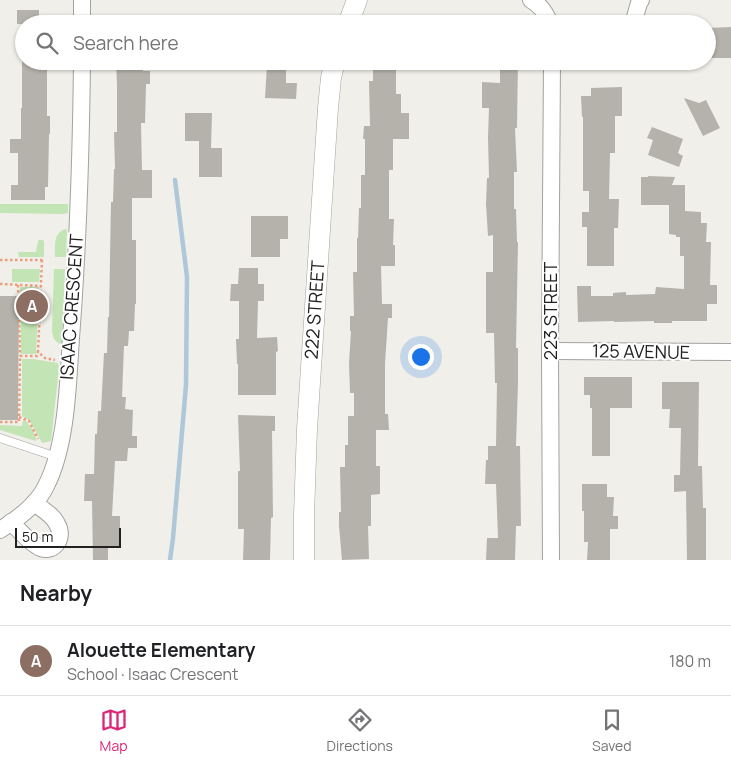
<!DOCTYPE html>
<html lang="en">
<head>
<meta charset="utf-8">
<style>
  :root { --surface:#fff; --page:#f6f6f6; --text:#202124; --muted:#757577; --line:#e0e0e0; --accent:#db2777 }
  body { margin:0; font-family:Manrope,sans-serif; background:var(--page); color:var(--text) }
  .scale { position:absolute; left:15px; bottom:12px; width:106px; box-sizing:border-box; padding-left:5px; border:2px solid #212121; border-top:0; font-size:14px; line-height:18px; white-space:nowrap; color:#212121; -webkit-text-stroke:4px #fff; paint-order:stroke }
  .you { position:absolute; left:420px; top:356px; width:18px; height:18px; margin:-12px; border:4px solid #fff; border-radius:50%; background:#1a73e8; box-shadow:0 0 0 8px #1a73e833 }
  .badge { display:grid; place-items:center; width:32px; height:32px; border-radius:50%; background:var(--accent); color:#fff; font-size:16px; font-weight:700 }
  .pin { position:absolute; translate:-50% -50%; border:2px solid #fff; box-shadow:0 1px 5px #0006 }
  .list { margin:0; padding:0; list-style:none }
  h2 { display:flex; justify-content:space-between; align-items:center; height:65px; margin:0; padding:0 20px; font-size:21px }
  h2 small { font-size:16px; font-weight:400; color:var(--muted) }
  .list li { display:grid; grid-template-columns:32px 1fr auto; gap:15px; align-items:center; box-sizing:border-box; height:70px; padding:0 20px; border-top:1px solid var(--line) }
  .list b { display:block; font-size:19px; white-space:nowrap }
  .list p { margin:0; font-size:16px; white-space:nowrap; color:var(--muted) }
  .list em { font-size:16px; font-style:normal; color:var(--muted) }
  .icon { flex:none; width:28px; height:28px; fill:none; stroke:currentColor; stroke-width:2; stroke-linecap:round; stroke-linejoin:round }
  .map { position:relative; flex:none; width:731px; height:560px; overflow:hidden }
  .search { position:absolute; background:var(--surface); box-shadow:0 1px 4px #0004; left:15px; right:15px; top:15px; height:55px; display:flex; align-items:center; gap:12px; box-sizing:border-box; padding:0 18px; border-radius:28px; color:var(--muted); font-size:19px }
  .sheet { height:135px; background:var(--surface) }
  nav { display:flex; justify-content:space-around; align-items:center; box-sizing:border-box; height:70px; border-top:1px solid var(--line); background:var(--surface); font-size:14px; color:var(--muted) }
  nav a { display:grid; justify-items:center; gap:2px }
  nav .on { color:var(--accent) }
  .map>svg:first-child { display:block }
</style>
</head>
<body>
<div class="map">
<svg width="731" height="560" viewBox="0 0 731 560">
  <rect width="100%" height="100%" fill="#f0efe9"/>
  <!-- grass -->
  <g fill="#c3e4b4">
    <polygon points="0,204 68,204 68,213 63,214 0,213"/>
    <path d="M65,229L67,230L66,257H55C55,247 53,233 65,229Z"/>
    <polygon points="39,240 43,240 44,242 44,257 19,257 18,252 36,252 38,241"/>
    <polygon points="12,269 40,269 39,282 12,282"/>
    <path d="M54,269H65L62,344C55,343 53,338 52,331Z"/>
    <polygon points="20,287 39,287 36,354 21,354"/>
    <polygon points="22,359 33,359 58,363 59,368 51,441 42,443 30,421 22,416"/>
    <path d="M23,420L26,421C30,426 37,435 36,441L0,430V425L22,426Z"/>
  </g>
  <g fill="none" stroke-linecap="round" stroke-linejoin="round">
    <!-- stream -->
    <polyline stroke="#aec7d9" stroke-width="4.5" points="170,560 173,538 186,385 187,277 175,180"/>
  </g>
  <!-- building -->
  <g fill="#b5b2ab">
    <rect x="17" y="10" width="22" height="14"/>
    <polygon points="731,27 731,58 707,58 707,28"/>
    <polygon points="22,61 47,61 47,116 50,116 50,134 49,134 48,187 45,187 45,200 11,200 11,185 18,185 18,153 10,153 10,139 21,139 21,108 22,108"/>
    <polygon points="116,61 143,61 143,71 150,71 150,84 146,84 145,123 141,123 142,170 152,170 152,198 132,198 132,240 136,240 136,304 135,304 134,331 129,331 128,346 124,346 122,397 126,397 125,409 133,410 132,436 137,436 137,448 128,448 127,461 115,461 112,516 120,516 120,546 108,546 108,560 93,560 92,501 84,501 85,474 94,474 95,434 97,434 98,411 101,411 104,353 107,353 108,317 109,317 111,202 113,202 114,169 115,169 114,132 117,132 117,84"/>
    <polygon points="373,61 396,61 396,94 401,94 401,113 409,113 409,139 393,139 393,170 389,170 389,219 394,219 393,245 395,245 395,266 381,266 382,304 392,304 392,318 388,318 385,364 385,414 388,414 389,430 376,430 376,466 380,466 380,494 371,495 371,526 368,526 369,559 342,560 339,526 339,512 341,512 340,467 345,467 345,445 348,445 348,416 354,416 354,393 350,393 349,363 351,331 350,331 350,316 354,316 353,272 357,272 357,238 358,238 359,208 361,208 361,175 365,175 365,139 363,139 364,126 370,126 369,81 373,81"/>
    <polygon points="500,61 518,61 517,128 515,128 517,172 514,172 514,209 516,209 517,242 518,242 516,348 518,348 518,382 516,446 520,446 521,526 516,526 515,560 486,560 487,538 498,538 496,484 485,484 486,460 488,460 488,446 496,446 497,383 495,383 494,333 486,333 486,272 493,272 493,235 488,236 486,204 487,178 489,178 488,137 489,108 482,108 482,82 500,83"/>
    <polygon points="267,65 286,66 286,83 297,83 296,99 265,98"/>
    <polygon points="622,87 622,116 615,116 615,153 610,153 609,199 619,199 618,228 614,228 614,266 587,266 587,227 582,227 582,212 589,212 589,191 583,191 583,117 582,117 581,96 591,96 591,88"/>
    <polygon points="684,98 699,103 706,100 720,128 703,136"/>
    <polygon points="185,113 212,113 211,148 222,148 222,177 199,177 199,141 185,141"/>
    <polygon points="652,127 683,139 678,153 683,156 679,167 648,155 653,140 647,138"/>
    <polygon points="648,176 675,177 672,185 685,185 685,211 701,212 701,223 707,223 706,242 711,242 710,285 717,285 717,304 707,304 707,321 672,321 672,323 654,323 654,321 614,322 614,321 578,322 577,286 591,286 591,296 613,296 613,293 626,292 626,295 655,294 656,287 684,289 684,256 680,256 680,237 676,237 676,235 669,234 669,205 641,205 641,177 648,177"/>
    <polygon points="251,216 288,216 288,239 280,239 280,257 251,257"/>
    <polygon points="239,268 258,268 258,284 264,284 264,301 258,301 257,338 277,337 278,351 276,352 276,395 238,395 238,364 237,364 236,339 239,339 239,301 230,301 231,284 238,284"/>
    <polygon points="0,296 19,296 18,420 0,420"/>
    <polygon points="584,377 632,377 632,408 610,408 610,456 592,456 592,408 590,408 590,395 584,395"/>
    <polygon points="662,382 699,382 698,466 702,466 703,508 706,508 706,560 687,560 686,491 674,492 674,475 680,475 681,428 669,428 670,409 662,409"/>
    <polygon points="238,415 275,416 275,431 272,431 273,517 271,518 270,560 243,560 244,529 238,529 238,471 240,471"/>
    <polygon points="582,484 607,484 607,497 614,497 613,516 618,516 618,529 610,529 610,560 587,560 588,542 584,542 584,511 582,511"/>
  </g>
  <g fill="none" stroke-linecap="round" stroke-linejoin="round">
    <defs>
      <polyline id="service" points="0,438 57,457"/>
      <g id="minor">
        <polyline points="82,0 82,24"/>
        <path d="M531,0C541,5 546,13 550,24"/>
        <polyline points="633,24 639,3 641,0"/>
        <polyline points="550,351 731,352"/>
        <path d="M11,522C19,530 27,540 37,546C52,556 66,539 57,524C53,515 42,509 34,503"/>
        <path d="M0,530C17,519 37,505 46,486C67,445 68,383 71,338C78,246 81,154 82,61"/>
        <polyline points="551,560 550,351 552,61"/>
      </g>
      <g id="tertiary">
        <polyline points="348,24 357,0"/>
        <polyline points="304,560 304,515 307,429 328,108 331,78 335,61"/>
      </g>
    </defs>
    <!-- service casing -->
    <use href="#service" stroke="#a2a2a2" stroke-width="9"/>
    <!-- minor casing -->
    <use href="#minor" stroke="#a2a2a2" stroke-width="18"/>
    <!-- tertiary casing -->
    <use href="#tertiary" stroke="#a2a2a2" stroke-width="21"/>
    <!-- path -->
    <g stroke="#ec9f7e" stroke-width="2.5" stroke-dasharray="2.5 2.5" stroke-linecap="butt">
      <polyline points="0,260 44,260"/>
      <polyline points="42,260 38,352 45,358 55,360"/>
      <polyline points="0,284 41,286"/>
      <polyline points="18,285 20,356"/>
      <polyline points="19,417 29,421 38,439"/>
      <polyline points="0,422 19,422 20,356 37,356 38,352"/>
    </g>
    <!-- service -->
    <use href="#service" stroke="#fff" stroke-width="8"/>
    <!-- minor -->
    <use href="#minor" stroke="#fff" stroke-width="16"/>
    <!-- tertiary -->
    <use href="#tertiary" stroke="#fff" stroke-width="20"/>
  </g>
  <g text-anchor="middle" stroke-width="4" stroke-linejoin="round" paint-order="stroke">
    <!-- street labels -->
    <g font-size="18" fill="#212121" stroke="#fff">
      <text transform="translate(72 307) rotate(-86)" y="6">ISAAC CRESCENT</text>
      <text transform="translate(315 310) rotate(-86)" y="6">222 STREET</text>
      <text transform="translate(551 311) rotate(-90)" y="6">223 STREET</text>
      <text transform="translate(641 352) rotate(1)" y="6">125 AVENUE</text>
    </g>
  </g>
</svg>
<div class="scale">50 m</div>
<div class="you"></div>
<div class="pin badge" style="left:32px;top:306px;background:#8d6e63">A</div>
<div class="search"><svg class="icon" aria-label="search" viewBox="0 0 24 24"><circle cx="10" cy="10" r="6"/><path d="M15 15l6 6"/></svg>Search here</div>
</div>
<section class="sheet">
<h2>Nearby<small></small></h2>
<ul class="list">
<li><span class="badge" style="background:#8d6e63">A</span><div><b>Alouette Elementary</b><p>School · Isaac Crescent</p></div><em>180 m</em></li>
</ul>
</section>
<nav>
<a class="on"><svg class="icon" aria-label="map" viewBox="0 0 24 24"><path d="M3 6l6-2 6 2 6-2v14l-6 2-6-2-6 2zM9 4v14M15 6v14"/></svg>Map</a>
<a><svg class="icon" aria-label="directions" viewBox="0 0 24 24"><path d="M12 3l9 9-9 9-9-9zM9 14v-3h6M13 9l2 2-2 2"/></svg>Directions</a>
<a><svg class="icon" aria-label="saved" viewBox="0 0 24 24"><path d="M7 4h10v16l-5-4-5 4z"/></svg>Saved</a>
</nav>
</body>
</html>
